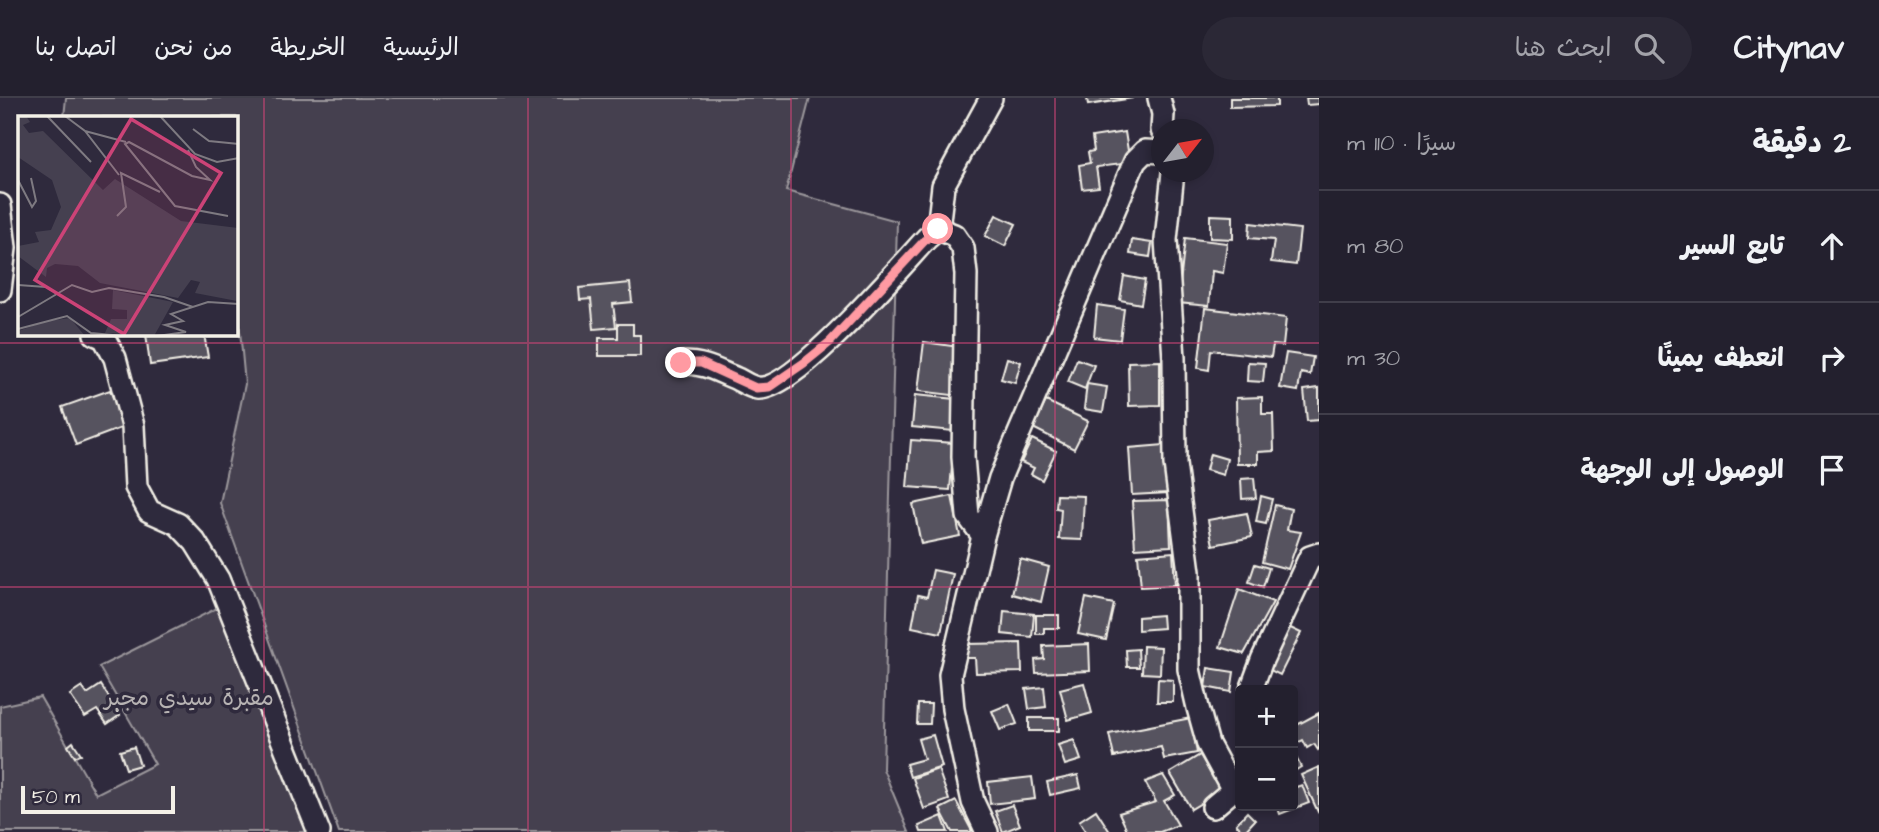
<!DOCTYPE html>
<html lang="ar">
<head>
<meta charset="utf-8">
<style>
  :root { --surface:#23202e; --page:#2b2836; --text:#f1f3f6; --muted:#a3a3aa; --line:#403e4a }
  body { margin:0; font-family:"Architects Daughter","Playpen Sans Arabic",sans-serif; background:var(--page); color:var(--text); direction:rtl }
  .controls { position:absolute; right:21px; bottom:21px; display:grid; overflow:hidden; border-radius:7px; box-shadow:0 4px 10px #0003 }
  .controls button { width:63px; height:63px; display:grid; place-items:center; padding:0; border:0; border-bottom:2px solid var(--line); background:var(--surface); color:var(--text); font:35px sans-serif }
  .compass { position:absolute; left:1151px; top:21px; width:63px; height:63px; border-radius:50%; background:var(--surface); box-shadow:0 4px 10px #0003; rotate:59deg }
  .scale { position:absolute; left:21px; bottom:18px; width:154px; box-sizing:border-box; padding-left:7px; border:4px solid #f4f1e8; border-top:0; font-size:19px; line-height:24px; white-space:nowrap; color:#f4f1e8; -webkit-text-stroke:5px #2f2a3d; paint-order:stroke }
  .stop { position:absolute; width:21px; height:21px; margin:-16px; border:5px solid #ff9aa2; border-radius:50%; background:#fff }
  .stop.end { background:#ff9aa2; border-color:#fff; box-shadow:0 2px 7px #0008 }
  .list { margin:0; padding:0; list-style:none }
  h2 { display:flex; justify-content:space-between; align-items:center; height:91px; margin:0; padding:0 28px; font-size:30px }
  h2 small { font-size:23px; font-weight:400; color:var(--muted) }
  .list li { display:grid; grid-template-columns:46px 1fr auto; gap:21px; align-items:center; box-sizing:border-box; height:112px; padding:0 28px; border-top:2px solid var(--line) }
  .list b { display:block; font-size:26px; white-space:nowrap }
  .list em { font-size:23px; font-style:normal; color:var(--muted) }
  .icon { flex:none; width:38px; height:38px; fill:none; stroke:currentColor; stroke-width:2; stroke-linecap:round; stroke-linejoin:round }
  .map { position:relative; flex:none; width:1319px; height:734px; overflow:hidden; direction:ltr }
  header { display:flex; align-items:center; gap:42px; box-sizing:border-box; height:98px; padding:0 35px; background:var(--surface); border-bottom:2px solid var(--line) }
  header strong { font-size:33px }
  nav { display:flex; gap:38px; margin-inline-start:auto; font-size:24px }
  .search { width:490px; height:63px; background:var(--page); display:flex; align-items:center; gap:18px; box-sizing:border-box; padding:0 24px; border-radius:38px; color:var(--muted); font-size:26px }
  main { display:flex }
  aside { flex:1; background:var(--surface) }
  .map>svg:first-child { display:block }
</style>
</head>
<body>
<header>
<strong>Citynav</strong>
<div class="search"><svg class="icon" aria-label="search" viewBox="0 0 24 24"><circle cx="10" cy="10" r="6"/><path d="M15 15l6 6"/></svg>ابحث هنا</div>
<nav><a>الرئيسية</a><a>الخريطة</a><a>من نحن</a><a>اتصل بنا</a></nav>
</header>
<main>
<aside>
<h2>2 دقيقة<small>سيرًا · 110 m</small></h2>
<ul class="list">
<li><svg class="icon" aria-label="ahead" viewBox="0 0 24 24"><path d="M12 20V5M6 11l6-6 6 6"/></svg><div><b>تابع السير</b></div><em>80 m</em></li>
<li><svg class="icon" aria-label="right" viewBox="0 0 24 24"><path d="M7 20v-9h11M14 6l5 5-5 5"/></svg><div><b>انعطف يمينًا</b></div><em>30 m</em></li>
<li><svg class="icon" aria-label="arrive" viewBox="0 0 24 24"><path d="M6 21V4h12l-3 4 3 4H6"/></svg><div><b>الوصول إلى الوجهة</b></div></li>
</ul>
</aside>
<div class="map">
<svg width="1319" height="734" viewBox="0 0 1319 734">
  <rect width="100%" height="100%" fill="#2f2a3d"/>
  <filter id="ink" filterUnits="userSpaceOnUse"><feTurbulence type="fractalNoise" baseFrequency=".0143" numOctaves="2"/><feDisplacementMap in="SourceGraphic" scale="14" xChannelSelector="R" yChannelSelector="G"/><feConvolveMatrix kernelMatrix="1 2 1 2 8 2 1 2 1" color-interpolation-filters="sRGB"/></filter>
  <g filter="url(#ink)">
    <!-- green -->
    <g fill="#454050" stroke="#9c989c" stroke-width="2">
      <polygon points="66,0 810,0 786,93 897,123 883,671 909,734 339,734 220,405 245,286 238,211 236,207 236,19 64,19"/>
      <polygon points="219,509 314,734 0,734 0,608 40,599 96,696 155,666 99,569"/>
    </g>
    <!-- building -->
    <g fill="#56525f" stroke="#f4f1e8" stroke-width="2">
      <polygon points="1087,0 1133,0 1088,7"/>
      <polygon points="1230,0 1277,0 1277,8 1230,9"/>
      <polygon points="1306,0 1319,0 1319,6 1307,7"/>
      <polygon points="1125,34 1130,65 1096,69 1099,89 1082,91 1079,67 1090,65 1088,54 1094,53 1092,39"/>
      <polygon points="996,117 1016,126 1005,148 985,138"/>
      <polygon points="1210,117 1233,118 1233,141 1210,140"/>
      <polygon points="1250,125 1300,131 1296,167 1271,164 1274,142 1249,140"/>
      <polygon points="1185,140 1227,145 1223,175 1212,173 1209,208 1178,205"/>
      <polygon points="1132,142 1152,145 1150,159 1130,156"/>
      <polygon points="1124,178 1145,182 1141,206 1120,202"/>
      <polygon points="630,185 632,204 613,206 616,229 594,231 591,201 580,202 579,190"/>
      <polygon points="1097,207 1124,211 1120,242 1094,239"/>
      <polygon points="1205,210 1286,220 1283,248 1273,247 1271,259 1211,252 1209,272 1198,270"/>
      <polygon points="618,226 633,226 633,237 640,237 640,258 599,258 599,240 618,240"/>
      <polygon points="146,236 204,236 208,259 150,267"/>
      <polygon points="924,244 966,250 960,298 918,293"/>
      <polygon points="1286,255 1313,259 1310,277 1301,275 1298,293 1280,290"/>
      <polygon points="1007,260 1021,264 1015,285 1001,281"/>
      <polygon points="1077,261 1094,267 1085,291 1068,284"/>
      <polygon points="1160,263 1160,307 1129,308 1128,264"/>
      <polygon points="1248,264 1265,265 1263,284 1247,283"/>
      <polygon points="1087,286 1107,289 1103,314 1084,311"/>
      <polygon points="1319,290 1319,322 1307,323 1304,292"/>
      <polygon points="110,292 124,329 76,347 62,309"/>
      <polygon points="915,297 955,301 953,333 912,329"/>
      <polygon points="1262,299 1262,316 1273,316 1274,353 1258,354 1258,366 1237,366 1236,300"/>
      <polygon points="1046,303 1088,323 1074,351 1033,330"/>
      <polygon points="1032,341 1056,353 1042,382 1031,376 1034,370 1021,364"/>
      <polygon points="911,342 954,345 950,392 907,389"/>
      <polygon points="1164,347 1168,395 1132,397 1129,350"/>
      <polygon points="1210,356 1227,361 1223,377 1206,372"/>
      <polygon points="1254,380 1256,400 1242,401 1241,381"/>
      <polygon points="1057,397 1084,398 1082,442 1059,441 1061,411 1056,410"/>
      <polygon points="952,398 960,438 921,446 913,406"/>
      <polygon points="1261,398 1272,401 1266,426 1256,424"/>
      <polygon points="1169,402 1171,448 1135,450 1132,403"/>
      <polygon points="1275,407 1291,411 1287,432 1301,434 1288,471 1262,464"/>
      <polygon points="1247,415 1252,439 1213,447 1208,422"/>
      <polygon points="1173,454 1175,487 1141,489 1138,457"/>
      <polygon points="1020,461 1049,469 1041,504 1012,496"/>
      <polygon points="1255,466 1269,470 1263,489 1249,484"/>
      <polygon points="933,472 953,476 941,535 912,529 918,497 927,499"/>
      <polygon points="1239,491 1273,504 1244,556 1220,549"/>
      <polygon points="1086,500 1114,506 1106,542 1078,536"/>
      <polygon points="1004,513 1034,516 1032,539 1002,536"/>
      <polygon points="1036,517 1059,517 1059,530 1044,530 1044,536 1036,536"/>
      <polygon points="1162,517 1163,530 1138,532 1138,519"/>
      <polygon points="1280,525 1301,535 1280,577 1260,567"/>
      <polygon points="1021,545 1022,574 976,575 975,560 965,560 965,546"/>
      <polygon points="1089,546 1090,573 1036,575 1035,562 1044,561 1043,548"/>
      <polygon points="1143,548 1161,549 1160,576 1142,575"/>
      <polygon points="1138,551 1139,569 1127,569 1126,552"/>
      <polygon points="1208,570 1234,574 1231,594 1205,589"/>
      <polygon points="1158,581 1173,582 1173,604 1157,604"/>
      <polygon points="1084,585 1092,615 1068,622 1060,591"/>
      <polygon points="101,587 120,617 107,626 97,612 85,619 70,597 82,589 87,596"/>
      <polygon points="1044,589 1046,609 1029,611 1026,591"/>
      <polygon points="918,606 931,606 930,626 917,626"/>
      <polygon points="1009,606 1017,626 1000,632 992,613"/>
      <polygon points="1319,615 1319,651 1318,652 1314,646 1307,650 1303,642 1293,647 1293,629"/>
      <rect x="1029" y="620" width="30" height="13"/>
      <polygon points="1191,620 1197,655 1164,661 1161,649 1114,659 1109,636"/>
      <polygon points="933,637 942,669 910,679 906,666 924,661 918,641"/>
      <polygon points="1074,642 1081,662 1065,667 1058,647"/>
      <polygon points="73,644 81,656 75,659 68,648"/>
      <polygon points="134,649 140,667 126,671 120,653"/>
      <polygon points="1293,654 1301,669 1293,674"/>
      <polygon points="1200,657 1221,693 1191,711 1170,675"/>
      <polygon points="1319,669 1319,713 1318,714 1301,677"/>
      <polygon points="938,671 949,702 924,711 913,680"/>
      <polygon points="1078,677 1081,690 1050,697 1047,684"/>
      <polygon points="1163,677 1175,697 1164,703 1178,727 1160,734 1128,734 1119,715 1156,704 1145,684"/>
      <polygon points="1032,679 1035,701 990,706 988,684"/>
      <polygon points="1302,687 1309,705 1280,716 1277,708 1293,708 1293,690"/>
      <polygon points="956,703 972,733 970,734 952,734 940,711"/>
      <polygon points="1012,707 1020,727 1003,734 995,713"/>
      <polygon points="1096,712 1110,734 1086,734 1079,723"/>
      <polygon points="1247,714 1255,722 1244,734 1236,726"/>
      <polygon points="942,718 948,734 921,734 919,728"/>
    </g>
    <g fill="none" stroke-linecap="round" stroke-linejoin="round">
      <defs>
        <g id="street">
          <polyline points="1159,0 1163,16 1162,32"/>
          <polyline points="1173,74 1166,142 1174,260 1175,366 1189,474 1189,571 1198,610 1208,646 1233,692 1240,688"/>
          <polyline points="0,107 5,150 0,192"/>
          <polyline points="938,131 943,88 991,0"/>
          <polyline points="95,236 104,240 115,260 133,328 136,389 149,413 178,426 195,444 218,481 319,734"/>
          <path d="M682,265C706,265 715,272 737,281C743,284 750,289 757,290C792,295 901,168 927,140L938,131L954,137L963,150L966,176L963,359L968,418L983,438"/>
          <polyline points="1251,592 1262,562 1310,459 1319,456"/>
          <polyline points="1213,709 1233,692"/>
          <polyline points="987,734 973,704 953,611 950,577 983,438 1000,380 1135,63 1145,53 1162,54"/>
        </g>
      </defs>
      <!-- street casing -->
      <use href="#street" stroke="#f4f1e8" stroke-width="26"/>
      <!-- street -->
      <use href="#street" stroke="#2f2a3d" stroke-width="21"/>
    </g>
  </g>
  <g fill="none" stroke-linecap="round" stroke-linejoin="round" filter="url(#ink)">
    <!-- route -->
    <polyline stroke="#ff9aa2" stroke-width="9" points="681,265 701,265 756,290 769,289 804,265 830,244 927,140 938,131"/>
  </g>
  <!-- grid -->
  <path fill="none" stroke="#cc4377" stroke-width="2" stroke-opacity="0.55" d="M264,0V734M528,0V734M791,0V734M1055,0V734M0,245H1319M0,489H1319"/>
  <g text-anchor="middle" stroke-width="7" stroke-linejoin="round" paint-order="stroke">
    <!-- park labels -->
    <g font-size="23" fill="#b7b3b3" stroke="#2f2a3d">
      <text x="189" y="607">مقبرة سيدي مجبر</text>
    </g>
  </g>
  <!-- overview -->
  <g transform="translate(18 18)">
    <rect width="220" height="220" fill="#2f2a3d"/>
    <path d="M8,0L12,6L5,9L11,17L25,15L85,74L97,63L163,105L220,112L219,185L177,177L182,166L173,164L160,182L82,167L60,150L37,148L29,152L28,161L0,140V130L21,126L17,116L33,114L43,91L34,64L0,41V2ZM95,174L155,186L136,220L87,217L93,203H109V194L94,193ZM52,202L67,220H0V215L29,205Z" fill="#454050"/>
    <path fill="none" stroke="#7e7a81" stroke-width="2" d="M29,0L73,46M47,0L67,15L101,59M142,0L177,38L199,46L221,42M175,13L191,25L221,28M67,15L108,26M170,34L178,51L192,64L174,60L111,26L107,28L157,90L210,100M0,64L14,91L18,85L13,62M99,100L108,91L103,57L142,76M0,169L28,171L40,178M0,201L54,169L74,176L91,172L146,181L175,191M0,213L49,200L73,217L106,220M139,220L168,216L147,209L165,205L153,198L190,186L221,188"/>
    <path fill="#cc4377" fill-opacity="0.15" stroke="#cc4377" stroke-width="3.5" d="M113,3L203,57L106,218L17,164Z"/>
    <rect width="220" height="220" fill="none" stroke="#f4f1e8" stroke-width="3.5"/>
  </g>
</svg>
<div class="controls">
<button>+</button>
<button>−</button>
</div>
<svg class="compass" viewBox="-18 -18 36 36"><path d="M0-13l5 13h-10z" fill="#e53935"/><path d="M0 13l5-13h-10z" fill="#a3a3aa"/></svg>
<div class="scale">50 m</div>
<div class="stop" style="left:938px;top:131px"></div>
<div class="stop end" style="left:681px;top:265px"></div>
</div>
</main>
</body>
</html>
